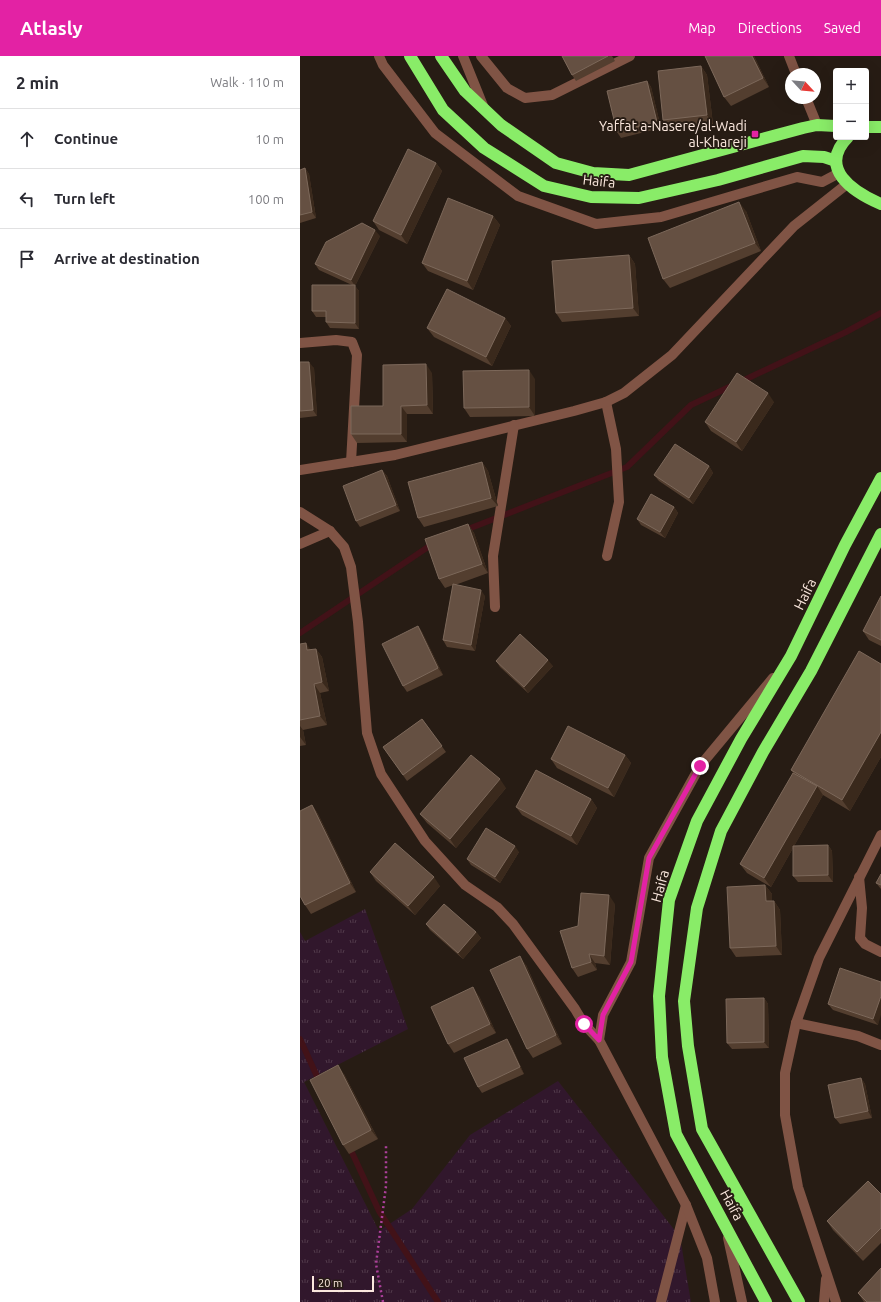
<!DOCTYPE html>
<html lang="en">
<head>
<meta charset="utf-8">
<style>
  :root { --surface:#fff; --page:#f2f2f3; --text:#2b2b33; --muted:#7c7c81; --line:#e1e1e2; --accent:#e322a4 }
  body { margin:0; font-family:Ubuntu,sans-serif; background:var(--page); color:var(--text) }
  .controls { position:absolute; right:12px; top:12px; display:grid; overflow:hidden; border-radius:4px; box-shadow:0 4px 16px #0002 }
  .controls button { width:36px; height:36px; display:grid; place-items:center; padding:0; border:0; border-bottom:1px solid var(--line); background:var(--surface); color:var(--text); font:20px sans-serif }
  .compass { position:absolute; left:485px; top:12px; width:36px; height:36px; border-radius:50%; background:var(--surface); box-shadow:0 4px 16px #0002; rotate:116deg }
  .scale { position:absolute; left:12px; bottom:10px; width:62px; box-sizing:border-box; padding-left:4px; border:2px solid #fbe8de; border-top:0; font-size:11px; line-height:14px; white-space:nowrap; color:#fbe8de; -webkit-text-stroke:3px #271c14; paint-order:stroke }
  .stop { position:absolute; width:12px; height:12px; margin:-9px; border:3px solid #e322a4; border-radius:50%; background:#fff }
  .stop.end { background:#e322a4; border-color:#fff; box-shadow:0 1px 4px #0008 }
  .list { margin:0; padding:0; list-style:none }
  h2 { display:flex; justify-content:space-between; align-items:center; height:52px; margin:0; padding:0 16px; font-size:17px }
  h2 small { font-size:13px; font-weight:400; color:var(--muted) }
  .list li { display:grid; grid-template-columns:26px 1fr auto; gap:12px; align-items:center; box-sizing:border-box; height:60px; padding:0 16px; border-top:1px solid var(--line) }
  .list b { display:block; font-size:15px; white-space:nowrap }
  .list em { font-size:13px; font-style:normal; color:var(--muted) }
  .icon { flex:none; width:22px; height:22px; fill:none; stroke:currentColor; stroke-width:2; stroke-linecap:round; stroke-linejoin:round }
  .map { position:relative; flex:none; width:581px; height:1246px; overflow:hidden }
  header { display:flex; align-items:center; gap:24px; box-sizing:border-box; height:56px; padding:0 20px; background:var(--accent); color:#fff }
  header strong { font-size:19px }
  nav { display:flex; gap:22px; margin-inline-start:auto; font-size:14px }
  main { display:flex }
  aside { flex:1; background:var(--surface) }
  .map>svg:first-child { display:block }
</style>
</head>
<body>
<header>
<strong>Atlasly</strong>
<nav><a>Map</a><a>Directions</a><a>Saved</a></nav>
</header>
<main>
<aside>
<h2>2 min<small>Walk · 110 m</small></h2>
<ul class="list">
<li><svg class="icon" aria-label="ahead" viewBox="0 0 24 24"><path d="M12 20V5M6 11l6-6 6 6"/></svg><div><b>Continue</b></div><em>10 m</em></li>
<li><svg class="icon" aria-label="left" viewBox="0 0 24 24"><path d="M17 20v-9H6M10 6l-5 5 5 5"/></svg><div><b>Turn left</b></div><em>100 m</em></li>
<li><svg class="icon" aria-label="arrive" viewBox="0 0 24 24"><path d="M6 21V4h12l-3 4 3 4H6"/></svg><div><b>Arrive at destination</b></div></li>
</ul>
</aside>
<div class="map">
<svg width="581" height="1246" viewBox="0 0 581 1246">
  <defs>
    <pattern id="grass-tufts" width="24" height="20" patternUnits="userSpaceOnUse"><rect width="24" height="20" fill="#31172c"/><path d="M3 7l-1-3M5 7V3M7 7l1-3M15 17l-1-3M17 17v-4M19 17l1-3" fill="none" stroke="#50394a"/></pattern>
  </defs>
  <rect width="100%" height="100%" fill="#271c14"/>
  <!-- grass -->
  <polygon fill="url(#grass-tufts)" points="65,853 108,973 4,1026 79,1175 112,1153 170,1079 258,1025 380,1181 391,1246 0,1246 0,876 5,885"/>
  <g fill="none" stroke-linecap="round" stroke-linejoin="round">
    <!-- stream -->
    <g stroke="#421218" stroke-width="6">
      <polyline points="163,475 327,411 391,349 546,276 581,257"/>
      <polyline points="0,577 134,487"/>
      <polyline points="0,983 20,1027"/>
      <polyline points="49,1090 79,1155 138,1246"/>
    </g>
    <!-- path -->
    <polyline stroke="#ad409b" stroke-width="2.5" stroke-dasharray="2 3" stroke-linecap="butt" points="83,1246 76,1208 86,1130 86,1088"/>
    <!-- minor -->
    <g stroke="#805445" stroke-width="10">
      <polyline points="79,0 83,9 135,77 218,140 296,168 361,161 497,121 522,126 539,117"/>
      <polyline points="163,0 184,52"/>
      <polyline points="181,0 207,32 225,42 252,39 330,0"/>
      <polyline points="489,0 496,18"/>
      <polyline points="506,42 517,69"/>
      <polyline points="0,287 36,284 52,286 57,299 51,406"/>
      <polyline points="306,346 316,393 319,446 307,500"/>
      <polyline points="0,414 95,399 274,355 306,346 324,337 372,299 494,170 547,128"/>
      <polyline points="0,456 30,475 44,491 51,511 58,566 67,677 81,718 125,785 165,829 197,851 213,868 275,953 284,968 299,984"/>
      <polyline points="0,488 30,475"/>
      <polyline points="195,551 193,500 214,369"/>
      <polyline points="559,821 562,852 560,882 565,888 581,896"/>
      <polyline points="496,967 558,980 581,989"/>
      <polyline points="428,1182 442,1246"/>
      <polyline points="361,1246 386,1149"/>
      <polyline points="415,1246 407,1202 386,1149 299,984 303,959 331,906 349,802 400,710 473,622"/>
      <polyline points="524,1246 526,1223"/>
      <polyline points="536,1246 498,1131 485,1059 485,1017 496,967 519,902 581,779"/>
    </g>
    <!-- highway -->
    <g stroke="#89ec68" stroke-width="12">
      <polyline points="110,0 143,54 184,92 244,130 291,141 339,142 418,124 503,100 524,101 536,105"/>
      <polyline points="141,0 165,35 201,69 256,107 293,117 329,119 503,72 517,69 536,70"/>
      <polyline points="566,71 581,71"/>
      <path d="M548,81C517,112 553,136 581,148"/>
      <polyline points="466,1246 376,1078 362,1001 359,940 369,844 397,765 441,683 491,600 545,489 581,422"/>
      <polyline points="499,1246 402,1073 388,990 384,945 397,852 421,775 463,696 511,615 581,478"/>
    </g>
  </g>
  <!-- wall -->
  <g fill="#533e2f">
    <polygon points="262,0 312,0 315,5 276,25 272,19"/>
    <polygon points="405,0 454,0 469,31 431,50 424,41"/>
    <polygon points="401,10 407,19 413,68 369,73 363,64"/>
    <polygon points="347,25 351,31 361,72 321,82 317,76"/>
    <polygon points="136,107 142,115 107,188 79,174 73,165"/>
    <polygon points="5,112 9,118 16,162 0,167 0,114"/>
    <polygon points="446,155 461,195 370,232 363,223"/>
    <polygon points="193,160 200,169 173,234 128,215 122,207"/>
    <polygon points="80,180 55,230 59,235 59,273 30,272 26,266 26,261 16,261 12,255 52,229 19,214 15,208"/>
    <polygon points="329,199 335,208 339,260 262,266 256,257"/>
    <polygon points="205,262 211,270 192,310 134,281 127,272"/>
    <polygon points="0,306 14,312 17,360 0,362"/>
    <polygon points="132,317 133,358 107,358 107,386 57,387 51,378 83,350"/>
    <polygon points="235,323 235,360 170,361 164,352"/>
    <polygon points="474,346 442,395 411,375 405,366"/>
    <polygon points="182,406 188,415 198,450 124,471 118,462"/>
    <polygon points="409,410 413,417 393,448 359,425 354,419"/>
    <polygon points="82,414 87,420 100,455 60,471 56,465"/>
    <polygon points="374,451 378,457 365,482 341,469 337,463"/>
    <polygon points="168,468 174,477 188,517 155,529 185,540 175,595 147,591 143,584 153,529 145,532 139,523"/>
    <polygon points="581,540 581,590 569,584 563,575"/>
    <polygon points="118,570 122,576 143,619 107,636 103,630"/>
    <polygon points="0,588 11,594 16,593 22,601 29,635 20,637 27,669 3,674 6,689 0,690"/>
    <polygon points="196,605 253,610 228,637 200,611"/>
    <polygon points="581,608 581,701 550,755 523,739 494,790 528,789 532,795 533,826 498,826 493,820 493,792 471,831 447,817 440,808 493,717 491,714"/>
    <polygon points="122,663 146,696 107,725 83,691"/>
    <polygon points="325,699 331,707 314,741 257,712 251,703"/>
    <polygon points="206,732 156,792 127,767 120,758"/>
    <polygon points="291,743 297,752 277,789 222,759 216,751"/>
    <polygon points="12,749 18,758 56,836 11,858 5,849"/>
    <polygon points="219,796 200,827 171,809 167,803"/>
    <polygon points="70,816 140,830 115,859 76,825"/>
    <polygon points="581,818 581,833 576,827"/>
    <polygon points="465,829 472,838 472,845 474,845 480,854 482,899 436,901 430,892"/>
    <polygon points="315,848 310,909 295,907 297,914 278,921 272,912 278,870"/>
    <polygon points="126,868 176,876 181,882 163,903 130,874"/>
    <polygon points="226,909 262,988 233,1002 227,993"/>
    <polygon points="581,926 578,969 533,954 528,948"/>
    <polygon points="179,940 196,977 154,997 148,988"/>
    <polygon points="464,942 468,948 469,992 432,993 427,987"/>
    <polygon points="211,989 224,1018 182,1037 178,1031"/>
    <polygon points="44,1018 78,1083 49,1098 43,1089"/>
    <polygon points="561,1022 565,1028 572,1062 540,1068 535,1062"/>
    <polygon points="581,1138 581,1187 563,1205 533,1174 527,1165"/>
    <polygon points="558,1237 581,1246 564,1246"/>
  </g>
  <!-- shaded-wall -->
  <g fill="#3a291c">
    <polygon points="452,0 454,0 469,31 463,22"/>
    <polygon points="401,10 407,19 413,68 407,59"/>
    <polygon points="347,25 351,31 361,72 357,66"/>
    <polygon points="136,107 142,115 107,188 101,179"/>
    <polygon points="5,112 9,118 16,162 12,156"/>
    <polygon points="439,146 446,155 461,195 455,187"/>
    <polygon points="193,160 200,169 173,234 167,225"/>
    <polygon points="75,174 80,180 55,230 59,235 59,273 55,267 55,230 51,224"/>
    <polygon points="329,199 335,208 339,260 333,252"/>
    <polygon points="205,262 211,270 192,310 186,301"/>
    <polygon points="9,306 14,312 17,360 13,354"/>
    <polygon points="126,308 132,317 133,358 127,349"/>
    <polygon points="229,314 235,323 235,360 229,351"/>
    <polygon points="468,337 474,346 442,395 436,386"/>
    <polygon points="101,350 107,358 107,386 101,378"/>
    <polygon points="182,406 188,415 198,450 191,442"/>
    <polygon points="409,410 413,417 393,448 389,442"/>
    <polygon points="82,414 87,420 100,455 96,449"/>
    <polygon points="374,451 378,457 365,482 360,476"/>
    <polygon points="168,468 174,477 188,517 182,508"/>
    <polygon points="181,534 185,540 175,595 171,589"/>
    <polygon points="118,570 122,576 143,619 138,612"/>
    <polygon points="6,587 12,596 7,594"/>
    <polygon points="16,593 22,601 29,635 22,626"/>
    <polygon points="248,604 253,610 228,637 224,631"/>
    <polygon points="14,628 20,637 27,669 20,660"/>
    <polygon points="0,670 3,674 6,689 0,681"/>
    <polygon points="581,676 581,701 550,755 542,744"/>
    <polygon points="325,699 331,707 314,741 308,732"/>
    <polygon points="200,723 206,732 156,792 150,783"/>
    <polygon points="517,730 523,739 471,831 464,822"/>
    <polygon points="291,743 297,752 277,789 271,780"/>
    <polygon points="12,749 18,758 56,836 50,827"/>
    <polygon points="528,789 532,795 533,826 528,819"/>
    <polygon points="215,790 219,796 200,827 195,821"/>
    <polygon points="134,821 140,830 115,859 108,850"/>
    <polygon points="465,829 472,838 472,854 466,845"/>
    <polygon points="309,839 315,848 310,909 304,900"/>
    <polygon points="474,845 480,854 482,899 476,890"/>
    <polygon points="176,876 181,882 163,903 158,897"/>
    <polygon points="289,898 295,907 297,914 291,906"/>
    <polygon points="220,900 226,909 262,988 256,979"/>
    <polygon points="173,931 179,940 196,977 190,968"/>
    <polygon points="581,940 581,959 578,969 573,963"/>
    <polygon points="464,942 468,948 469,992 464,986"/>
    <polygon points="207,983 211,989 224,1018 220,1011"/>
    <polygon points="38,1009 44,1018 78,1083 71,1074"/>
    <polygon points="561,1022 565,1028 572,1062 568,1055"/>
  </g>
  <!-- building -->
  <g fill="#655042" stroke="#7c685a">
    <polygon points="262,0 308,0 272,19"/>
    <polygon points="405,0 452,0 463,22 424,41"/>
    <polygon points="401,10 407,59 363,64 358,15"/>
    <polygon points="347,25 357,66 317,76 307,35"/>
    <polygon points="108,93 136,107 101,179 73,165"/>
    <polygon points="5,112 12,156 0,159 0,114"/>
    <polygon points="148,142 193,160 167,225 122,207"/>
    <polygon points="439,146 455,187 363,223 348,182"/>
    <polygon points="62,167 75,174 51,224 15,208 26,186"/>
    <polygon points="329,199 333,252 256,257 252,205"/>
    <polygon points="12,229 55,229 55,267 26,266 26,255 12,255"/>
    <polygon points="147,233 205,262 186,301 127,272"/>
    <polygon points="0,306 9,306 13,354 0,355"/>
    <polygon points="126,308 127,349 101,350 101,378 51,378 51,350 83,350 83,309"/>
    <polygon points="229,314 229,351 164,352 163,315"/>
    <polygon points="437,317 468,337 436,386 405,366"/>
    <polygon points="375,388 409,410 389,442 354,419"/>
    <polygon points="182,406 191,442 118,462 108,426"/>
    <polygon points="82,414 96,449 56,465 43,430"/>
    <polygon points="351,438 374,451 360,476 337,463"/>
    <polygon points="168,468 182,508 139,523 125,483"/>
    <polygon points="153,528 181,534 171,589 143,584"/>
    <polygon points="581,540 581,584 563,575"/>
    <polygon points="118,570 138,612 103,630 82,588"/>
    <polygon points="220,578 248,604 224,631 196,605"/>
    <polygon points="6,587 7,594 16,593 22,626 14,628 20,660 0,664 0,588"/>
    <polygon points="559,595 581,608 581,676 542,744 491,714"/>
    <polygon points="122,663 142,690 103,719 83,691"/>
    <polygon points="268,670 325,699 308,732 251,703"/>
    <polygon points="171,699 200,723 150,783 120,758"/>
    <polygon points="236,714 291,743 271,780 216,751"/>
    <polygon points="493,717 517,730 464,822 440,808"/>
    <polygon points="12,749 50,827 5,849 0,840 0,755"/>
    <polygon points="186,772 215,790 195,821 167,803"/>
    <polygon points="95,787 134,821 108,850 70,816"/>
    <polygon points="528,789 528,819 493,820 493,790"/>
    <polygon points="581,818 581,829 576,827"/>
    <polygon points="465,829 466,845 474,845 476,890 430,892 427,831"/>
    <polygon points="281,837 309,839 304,900 289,898 291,906 272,912 260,875 278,870"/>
    <polygon points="144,848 176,876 158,897 126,868"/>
    <polygon points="220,900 256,979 227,993 190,914"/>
    <polygon points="540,912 581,926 581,940 573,963 528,948"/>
    <polygon points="173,931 190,968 148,988 131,951"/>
    <polygon points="464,942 464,986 427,987 426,943"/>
    <polygon points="207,983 220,1011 178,1031 164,1002"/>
    <polygon points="38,1009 71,1074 43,1089 10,1024"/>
    <polygon points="561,1022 568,1055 535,1062 528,1029"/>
    <polygon points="568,1125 581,1138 581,1172 557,1196 527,1165"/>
    <polygon points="581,1212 581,1246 567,1246 558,1237"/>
  </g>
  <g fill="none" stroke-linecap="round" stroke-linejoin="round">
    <!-- route -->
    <polyline stroke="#e322a4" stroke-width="5" points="284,968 299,984 303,959 331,906 349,802 400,710"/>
  </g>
  <!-- markers -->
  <rect fill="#e322a4" stroke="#271c14" stroke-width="1.5" x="451" y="74" width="8" height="8" rx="2"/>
  <g text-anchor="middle" stroke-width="4" stroke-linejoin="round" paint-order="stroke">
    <!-- poi labels -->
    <g font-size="14" fill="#fbe8de" stroke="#271c14" text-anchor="end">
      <text x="447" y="75">Yaffat a-Nasere/al-Wadi<tspan x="447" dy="16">al-Khareji</tspan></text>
    </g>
    <!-- street labels -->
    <g font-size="14" fill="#fbe8de" stroke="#271c14">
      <text transform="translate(299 125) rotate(6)" y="5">Haifa</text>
      <text transform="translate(505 538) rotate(-64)" y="5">Haifa</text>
      <text transform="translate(360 830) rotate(-74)" y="5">Haifa</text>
      <text transform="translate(432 1149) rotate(61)" y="5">Haifa</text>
    </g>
  </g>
</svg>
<div class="controls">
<button>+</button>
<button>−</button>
</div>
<svg class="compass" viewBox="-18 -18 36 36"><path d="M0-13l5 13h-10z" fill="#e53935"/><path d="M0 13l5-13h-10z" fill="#7c7c81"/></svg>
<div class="scale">20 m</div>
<div class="stop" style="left:284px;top:968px"></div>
<div class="stop end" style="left:400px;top:710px"></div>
</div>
</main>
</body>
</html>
